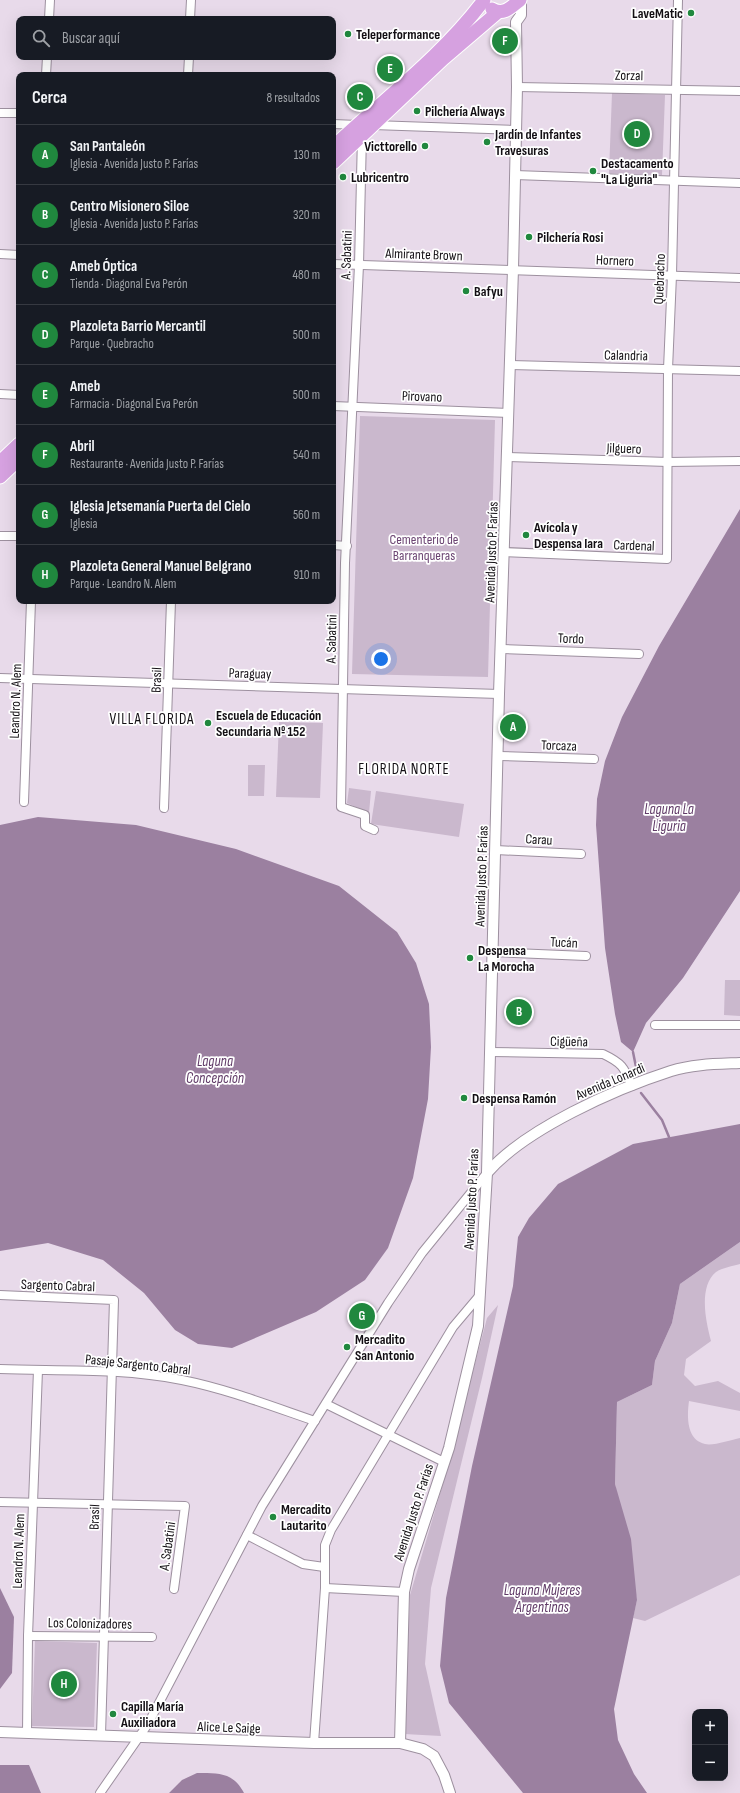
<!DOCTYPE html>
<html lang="es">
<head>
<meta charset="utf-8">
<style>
  :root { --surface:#171b24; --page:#20242c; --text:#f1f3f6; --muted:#9ea1a6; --line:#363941; --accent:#20883e }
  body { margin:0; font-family:"Sofia Sans Condensed",sans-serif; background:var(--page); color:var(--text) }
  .controls { position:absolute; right:12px; bottom:12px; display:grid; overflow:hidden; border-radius:8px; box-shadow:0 4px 16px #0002 }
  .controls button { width:36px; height:36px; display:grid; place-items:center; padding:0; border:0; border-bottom:1px solid var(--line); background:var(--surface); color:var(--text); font:20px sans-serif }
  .you { position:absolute; left:381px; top:659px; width:14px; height:14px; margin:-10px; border:3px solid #fff; border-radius:50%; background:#1a73e8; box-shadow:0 0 0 6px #1a73e833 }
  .badge { display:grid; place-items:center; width:26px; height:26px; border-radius:50%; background:var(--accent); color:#fff; font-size:13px; font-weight:700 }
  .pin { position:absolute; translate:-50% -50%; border:2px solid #fff; box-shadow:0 1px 4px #0006 }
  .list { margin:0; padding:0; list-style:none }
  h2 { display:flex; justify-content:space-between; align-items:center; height:52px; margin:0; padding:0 16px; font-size:17px }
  h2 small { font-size:13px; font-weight:400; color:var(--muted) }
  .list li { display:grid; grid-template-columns:26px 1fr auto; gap:12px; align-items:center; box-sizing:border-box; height:60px; padding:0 16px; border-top:1px solid var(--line) }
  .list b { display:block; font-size:15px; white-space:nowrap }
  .list p { margin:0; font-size:13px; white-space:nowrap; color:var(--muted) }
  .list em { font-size:13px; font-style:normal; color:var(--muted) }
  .icon { flex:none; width:22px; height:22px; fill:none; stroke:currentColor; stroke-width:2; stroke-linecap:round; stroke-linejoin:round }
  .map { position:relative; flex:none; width:740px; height:1793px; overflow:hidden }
  .search { position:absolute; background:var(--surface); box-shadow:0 4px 16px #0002; left:16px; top:16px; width:320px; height:44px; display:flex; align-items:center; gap:10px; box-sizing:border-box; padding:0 14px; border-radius:8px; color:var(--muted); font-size:15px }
  .panel { position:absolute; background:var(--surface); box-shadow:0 4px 16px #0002; left:16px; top:72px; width:320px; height:532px; border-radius:8px }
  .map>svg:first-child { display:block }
</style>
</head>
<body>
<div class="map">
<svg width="740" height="1793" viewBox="0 0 740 1793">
  <rect width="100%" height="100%" fill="#e8daea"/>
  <!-- green -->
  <g fill="#cab8cd">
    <polygon points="612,93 665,95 662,175 609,173"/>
    <polygon points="360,416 495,420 488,677 352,674"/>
    <polygon points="279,722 323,723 320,798 276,797"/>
    <polygon points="248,765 265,765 264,796 248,796"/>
    <polygon points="349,788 371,791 369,813 347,803"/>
    <polygon points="376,791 464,804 459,837 371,824"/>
    <polygon points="725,980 740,980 740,1016 724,1015"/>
    <path d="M740,1242V1264C733,1266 722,1268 716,1272C698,1287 706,1322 711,1341L686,1359L684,1375L695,1386L718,1381L740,1393V1411L689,1401C687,1416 686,1440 705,1444C713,1446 731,1440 740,1438V1575L645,1621L633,1618L637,1600L615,1484L617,1402L652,1385L655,1361L672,1323L680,1284Z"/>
    <polygon points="498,1305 482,1378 431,1588 425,1664 441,1736 404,1734 410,1595 445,1477 487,1318"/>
    <polygon points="35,1641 97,1643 94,1727 32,1726"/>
  </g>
  <!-- water -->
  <g fill="#9b80a0">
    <polygon points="740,509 740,891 683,978 646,1023 633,1052 621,1042 615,1014 605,948 596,825 597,799 605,761 622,717 659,646"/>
    <polygon points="38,817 136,825 236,849 339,886 397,932 416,963 429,1004 431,1047 428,1099 413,1178 388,1248 365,1280 316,1312 232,1348 198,1344 175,1330 144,1293 103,1260 48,1243 0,1251 0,825"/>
    <polygon points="740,1124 740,1242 680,1284 672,1323 655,1361 652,1385 617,1402 615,1484 631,1539 637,1600 614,1709 618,1740 634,1774 647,1793 523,1793 449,1703 440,1666 446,1598 472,1466 513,1286 518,1237 529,1218 558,1184 633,1144"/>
    <polygon points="0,1588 14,1617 12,1673 0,1689"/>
    <polygon points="0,1765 29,1765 41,1793 0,1793"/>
    <path d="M197,1773C218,1773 233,1772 244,1793H169L182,1780Z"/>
  </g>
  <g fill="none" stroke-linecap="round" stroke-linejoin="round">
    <!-- stream -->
    <g stroke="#9b80a0" stroke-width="2.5">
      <polyline points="633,1052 637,1072"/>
      <polyline points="641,1093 662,1120 669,1137"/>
    </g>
    <defs>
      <g id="minor">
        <polyline points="49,19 50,0"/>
        <polyline points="190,19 191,0"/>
        <polyline points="46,75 47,57"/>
        <polyline points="188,75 189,57"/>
        <polyline points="517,87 740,91"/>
        <polyline points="0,113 19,113"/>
        <polyline points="333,124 358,125"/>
        <polyline points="373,125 516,130"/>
        <polyline points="362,135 359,265 345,563 341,807 365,815 365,826 374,830"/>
        <polyline points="515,175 740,183"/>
        <polyline points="0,254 19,255"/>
        <polyline points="333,264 740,278"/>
        <polyline points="511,365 740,371"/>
        <polyline points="0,394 19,395"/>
        <polyline points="333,406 509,413"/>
        <polyline points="508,457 668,462 740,461"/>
        <polyline points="0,536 19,536"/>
        <polyline points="333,545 347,546"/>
        <polyline points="505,552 667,559 668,369 672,275 678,0"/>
        <polyline points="502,649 639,654"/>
        <polyline points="0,678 499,694"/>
        <polyline points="499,756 594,759"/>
        <polyline points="24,802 31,601"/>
        <polyline points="164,808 171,601"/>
        <polyline points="496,850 581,854"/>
        <polyline points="493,952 586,956"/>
        <polyline points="655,1025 740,1025"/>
        <path d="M490,1052L603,1054C622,1063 624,1067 632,1086"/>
        <polyline points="0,1295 114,1300 101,1735"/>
        <path d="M0,1369C60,1371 122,1368 182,1380C227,1389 271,1406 315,1421"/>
        <polyline points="326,1404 444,1462"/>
        <polyline points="0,1502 185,1506 174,1589"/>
        <polyline points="247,1535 303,1564 324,1567"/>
        <polyline points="325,1588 404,1592"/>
        <polyline points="28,1636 152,1637"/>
        <polyline points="27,1733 28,1636 38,1370"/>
        <polyline points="314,1743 325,1588 325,1545 331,1530 453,1327 480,1295"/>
        <polyline points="100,1793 148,1724 262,1506 388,1303 422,1253 487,1173"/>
      </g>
      <g id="tertiary">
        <path d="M487,1173C525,1129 615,1089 671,1071C693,1064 717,1064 740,1063"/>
        <polyline points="0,1732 314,1743 400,1743 423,1749 434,1756 444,1775 450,1793"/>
        <polyline points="400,1743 404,1592 409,1569 449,1448 478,1326 487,1173 499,694 513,269 517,87 516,22 521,15 521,0"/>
      </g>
      <g id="primary">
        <path d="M492,9C504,16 511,7 520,0"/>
        <path d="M333,147C384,99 442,56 484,0"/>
        <polyline points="333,163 443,59 498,12"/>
        <polyline points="0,462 19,444"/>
        <polyline points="0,477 19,459"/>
      </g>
    </defs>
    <!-- minor casing -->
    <use href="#minor" stroke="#9d909f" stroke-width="10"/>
    <!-- tertiary casing -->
    <use href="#tertiary" stroke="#9d909f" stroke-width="12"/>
    <!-- primary casing -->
    <use href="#primary" stroke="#fff" stroke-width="15"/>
    <!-- minor -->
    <use href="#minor" stroke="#fff" stroke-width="8"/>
    <!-- tertiary -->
    <use href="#tertiary" stroke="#fff" stroke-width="10"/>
    <!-- primary -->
    <use href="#primary" stroke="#d6a1e0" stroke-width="13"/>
  </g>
  <!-- markers -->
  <g fill="#20883e" stroke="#fff" stroke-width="1.5">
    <circle cx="691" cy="13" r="4"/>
    <circle cx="348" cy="34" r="4"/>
    <circle cx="417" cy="111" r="4"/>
    <circle cx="487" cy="142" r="4"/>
    <circle cx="425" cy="146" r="4"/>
    <circle cx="593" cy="171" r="4"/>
    <circle cx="343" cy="177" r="4"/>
    <circle cx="529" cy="237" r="4"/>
    <circle cx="466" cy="291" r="4"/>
    <circle cx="526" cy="535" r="4"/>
    <circle cx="208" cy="723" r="4"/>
    <circle cx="470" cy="958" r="4"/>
    <circle cx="464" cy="1098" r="4"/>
    <circle cx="347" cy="1347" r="4"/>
    <circle cx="273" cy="1517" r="4"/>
    <circle cx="113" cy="1714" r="4"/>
  </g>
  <g text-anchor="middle" stroke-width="3.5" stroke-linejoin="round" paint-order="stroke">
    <!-- poi labels -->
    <g font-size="14" font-weight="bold" fill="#130f14" stroke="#fff" text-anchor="start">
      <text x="683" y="18" text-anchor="end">LaveMatic</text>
      <text x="356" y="39">Teleperformance</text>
      <text x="425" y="116">Pilchería Always</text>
      <text x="495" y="139">Jardín de Infantes<tspan x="495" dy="16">Travesuras</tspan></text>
      <text x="417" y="151" text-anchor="end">Victtorello</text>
      <text x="601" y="168">Destacamento<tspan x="601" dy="16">"La Liguria"</tspan></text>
      <text x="351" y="182">Lubricentro</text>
      <text x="537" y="242">Pilchería Rosi</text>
      <text x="474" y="296">Bafyu</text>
      <text x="534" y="532">Avícola y<tspan x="534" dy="16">Despensa Iara</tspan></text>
      <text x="216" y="720">Escuela de Educación<tspan x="216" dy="16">Secundaria Nº 152</tspan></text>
      <text x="478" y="955">Despensa<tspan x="478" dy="16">La Morocha</tspan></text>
      <text x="472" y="1103">Despensa Ramón</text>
      <text x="355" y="1344">Mercadito<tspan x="355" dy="16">San Antonio</tspan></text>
      <text x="281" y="1514">Mercadito<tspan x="281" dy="16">Lautarito</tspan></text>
      <text x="121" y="1711">Capilla María<tspan x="121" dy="16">Auxiliadora</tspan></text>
    </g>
    <!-- street labels -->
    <g font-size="14" fill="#130f14" stroke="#fff">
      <text transform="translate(629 75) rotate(1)" y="5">Zorzal</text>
      <text transform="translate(424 254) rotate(2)" y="5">Almirante Brown</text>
      <text transform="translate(346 255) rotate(-88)" y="5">A. Sabatini</text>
      <text transform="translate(615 260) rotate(2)" y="5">Hornero</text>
      <text transform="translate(659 279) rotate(-88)" y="5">Quebracho</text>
      <text transform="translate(626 355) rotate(1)" y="5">Calandria</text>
      <text transform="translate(422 396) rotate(2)" y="5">Pirovano</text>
      <text transform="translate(624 448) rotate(2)" y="5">Jilguero</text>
      <text transform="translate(634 545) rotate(2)" y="5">Cardenal</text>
      <text transform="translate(491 552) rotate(-88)" y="5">Avenida Justo P. Farías</text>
      <text transform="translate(571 638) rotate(2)" y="5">Tordo</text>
      <text transform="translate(331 639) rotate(-89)" y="5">A. Sabatini</text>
      <text transform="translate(250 673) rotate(2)" y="5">Paraguay</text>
      <text transform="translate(156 680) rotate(-88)" y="5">Brasil</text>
      <text transform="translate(15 701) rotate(-88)" y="5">Leandro N. Alem</text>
      <text transform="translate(559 745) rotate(2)" y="5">Torcaza</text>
      <text transform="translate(539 839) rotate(3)" y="5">Carau</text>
      <text transform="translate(481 876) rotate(-88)" y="5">Avenida Justo P. Farías</text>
      <text transform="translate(564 942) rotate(3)" y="5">Tucán</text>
      <text transform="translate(569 1041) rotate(1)" y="5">Cigüeña</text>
      <text transform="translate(610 1081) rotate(-23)" y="5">Avenida Lonardi</text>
      <text transform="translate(471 1199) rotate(-87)" y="5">Avenida Justo P. Farías</text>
      <text transform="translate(58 1285) rotate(2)" y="5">Sargento Cabral</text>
      <text transform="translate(138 1364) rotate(6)" y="5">Pasaje Sargento Cabral</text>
      <text transform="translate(413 1512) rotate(-72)" y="5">Avenida Justo P. Farías</text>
      <text transform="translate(94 1517) rotate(-88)" y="5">Brasil</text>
      <text transform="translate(167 1546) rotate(-82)" y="5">A. Sabatini</text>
      <text transform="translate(18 1551) rotate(-88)" y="5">Leandro N. Alem</text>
      <text transform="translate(90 1623) rotate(1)" y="5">Los Colonizadores</text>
      <text transform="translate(229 1727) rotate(2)" y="5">Alice Le Saige</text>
    </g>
    <!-- park labels -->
    <g font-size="14" fill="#6b4472" stroke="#fff">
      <text x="424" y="544">Cementerio de<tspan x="424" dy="16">Barranqueras</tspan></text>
    </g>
    <!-- neighbourhood labels -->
    <g font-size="15" letter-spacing="1" fill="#130f14" stroke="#fff">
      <text x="152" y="724">VILLA FLORIDA</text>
      <text x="404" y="774">FLORIDA NORTE</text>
    </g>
    <!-- water labels -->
    <g font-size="15" font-style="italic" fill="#603a67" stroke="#fff">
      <text x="669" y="814">Laguna La<tspan x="669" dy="17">Liguria</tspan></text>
      <text x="215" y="1066">Laguna<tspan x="215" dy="17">Concepción</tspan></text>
      <text x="542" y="1595">Laguna Mujeres<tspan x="542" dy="17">Argentinas</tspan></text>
    </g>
  </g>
</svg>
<div class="controls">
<button>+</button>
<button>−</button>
</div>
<div class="you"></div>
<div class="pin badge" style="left:513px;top:727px">A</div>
<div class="pin badge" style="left:519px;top:1012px">B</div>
<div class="pin badge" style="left:360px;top:97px">C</div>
<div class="pin badge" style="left:637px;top:134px">D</div>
<div class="pin badge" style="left:390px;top:69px">E</div>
<div class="pin badge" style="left:505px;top:41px">F</div>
<div class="pin badge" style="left:362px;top:1316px">G</div>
<div class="pin badge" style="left:64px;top:1684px">H</div>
<div class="search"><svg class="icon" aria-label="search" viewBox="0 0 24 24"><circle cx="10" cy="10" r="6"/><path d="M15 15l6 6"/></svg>Buscar aquí</div>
<section class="panel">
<h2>Cerca<small>8 resultados</small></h2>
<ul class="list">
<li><span class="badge">A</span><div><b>San Pantaleón</b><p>Iglesia · Avenida Justo P. Farías</p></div><em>130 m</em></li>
<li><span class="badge">B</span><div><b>Centro Misionero Siloe</b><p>Iglesia · Avenida Justo P. Farías</p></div><em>320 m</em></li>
<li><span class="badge">C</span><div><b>Ameb Óptica</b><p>Tienda · Diagonal Eva Perón</p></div><em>480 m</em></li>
<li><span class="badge">D</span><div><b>Plazoleta Barrio Mercantil</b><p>Parque · Quebracho</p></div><em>500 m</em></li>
<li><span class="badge">E</span><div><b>Ameb</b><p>Farmacia · Diagonal Eva Perón</p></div><em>500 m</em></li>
<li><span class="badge">F</span><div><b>Abril</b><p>Restaurante · Avenida Justo P. Farías</p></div><em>540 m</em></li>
<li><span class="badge">G</span><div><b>Iglesia Jetsemanía Puerta del Cielo</b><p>Iglesia</p></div><em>560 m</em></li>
<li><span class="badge">H</span><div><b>Plazoleta General Manuel Belgrano</b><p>Parque · Leandro N. Alem</p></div><em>910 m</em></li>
</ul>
</section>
</div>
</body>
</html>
